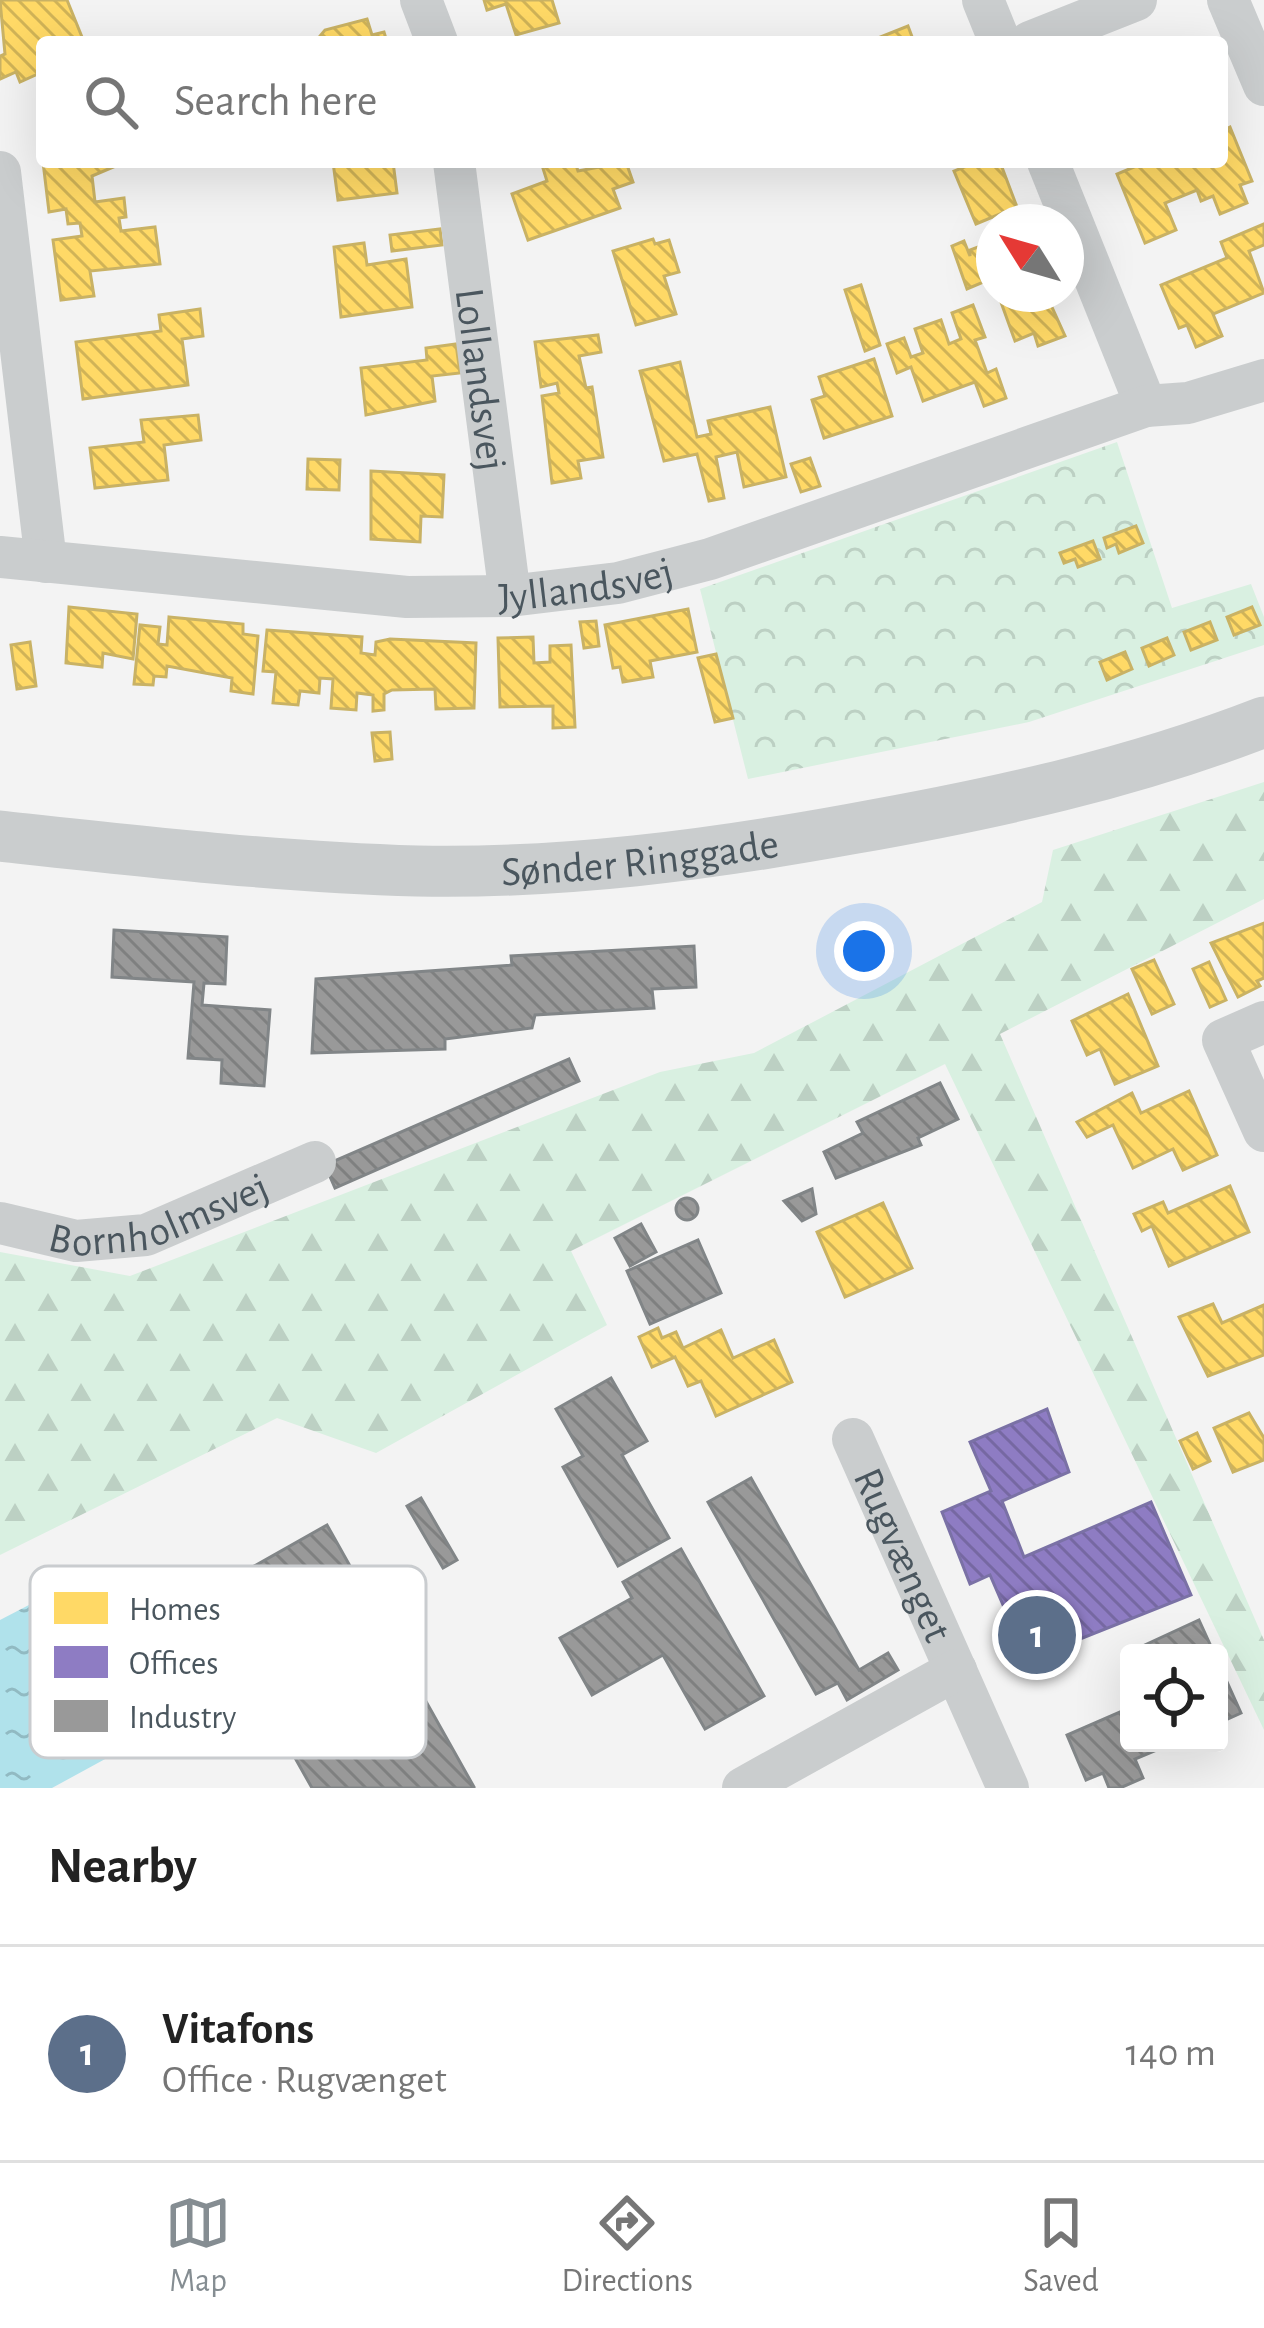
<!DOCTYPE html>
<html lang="en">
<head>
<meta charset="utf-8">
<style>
  :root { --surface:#fff; --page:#f2f2f2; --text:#222; --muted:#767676; --line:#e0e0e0; --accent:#858d92 }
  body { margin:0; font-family:"Alegreya Sans",sans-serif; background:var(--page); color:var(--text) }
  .controls { position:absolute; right:36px; bottom:36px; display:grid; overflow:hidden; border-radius:12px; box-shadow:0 12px 48px #0002 }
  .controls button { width:108px; height:108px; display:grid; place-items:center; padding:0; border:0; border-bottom:3px solid var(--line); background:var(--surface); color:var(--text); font:60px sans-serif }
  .compass { position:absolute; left:976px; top:204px; width:108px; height:108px; border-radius:50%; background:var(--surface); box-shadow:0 12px 48px #0002; rotate:307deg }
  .you { position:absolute; left:864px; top:951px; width:42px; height:42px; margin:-30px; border:9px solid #fff; border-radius:50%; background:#1a73e8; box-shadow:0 0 0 18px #1a73e833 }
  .badge { display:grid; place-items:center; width:78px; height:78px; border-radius:50%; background:var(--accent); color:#fff; font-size:39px; font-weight:700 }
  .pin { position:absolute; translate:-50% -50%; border:6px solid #fff; box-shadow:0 3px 12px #0006 }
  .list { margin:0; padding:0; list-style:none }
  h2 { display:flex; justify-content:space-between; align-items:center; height:156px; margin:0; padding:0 48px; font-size:51px }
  h2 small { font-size:39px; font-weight:400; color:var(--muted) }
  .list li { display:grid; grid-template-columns:78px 1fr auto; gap:36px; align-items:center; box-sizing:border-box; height:216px; padding:0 48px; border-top:3px solid var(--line) }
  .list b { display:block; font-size:45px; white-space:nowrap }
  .list p { margin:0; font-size:39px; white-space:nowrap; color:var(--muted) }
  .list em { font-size:39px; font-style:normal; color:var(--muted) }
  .icon { flex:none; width:66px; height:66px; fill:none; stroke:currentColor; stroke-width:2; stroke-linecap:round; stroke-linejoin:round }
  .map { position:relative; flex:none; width:1264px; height:1788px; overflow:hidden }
  .search { position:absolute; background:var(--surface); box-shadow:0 12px 48px #0002; left:36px; right:36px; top:36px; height:132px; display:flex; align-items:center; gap:30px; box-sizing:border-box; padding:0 42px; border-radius:12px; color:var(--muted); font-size:45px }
  .sheet { height:372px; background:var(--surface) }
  nav { display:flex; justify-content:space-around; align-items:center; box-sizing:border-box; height:168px; border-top:3px solid var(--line); background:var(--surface); font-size:33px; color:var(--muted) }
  nav a { display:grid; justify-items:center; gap:6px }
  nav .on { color:var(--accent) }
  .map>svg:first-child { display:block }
</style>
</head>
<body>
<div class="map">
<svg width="1264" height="1788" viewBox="0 0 1264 1788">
  <defs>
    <pattern id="forest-firs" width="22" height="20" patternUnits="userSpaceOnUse" patternTransform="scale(3)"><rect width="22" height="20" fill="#d9f0e1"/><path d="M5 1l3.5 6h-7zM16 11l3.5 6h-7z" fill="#bcd0c3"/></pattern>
    <pattern id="park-crowns" width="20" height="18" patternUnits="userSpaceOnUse" patternTransform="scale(3)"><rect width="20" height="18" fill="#d9f0e1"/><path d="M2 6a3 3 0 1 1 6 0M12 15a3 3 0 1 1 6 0" fill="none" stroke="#bcd0c3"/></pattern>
    <pattern id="water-ripples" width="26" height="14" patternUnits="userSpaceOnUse" patternTransform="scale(3)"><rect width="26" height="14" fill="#b0e2eb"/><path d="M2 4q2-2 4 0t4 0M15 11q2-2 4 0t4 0" fill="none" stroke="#91bac2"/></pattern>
    <pattern id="homes-back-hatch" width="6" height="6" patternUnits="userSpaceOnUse" patternTransform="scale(3)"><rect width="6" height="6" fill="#ffd966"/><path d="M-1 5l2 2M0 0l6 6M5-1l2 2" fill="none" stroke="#d0b357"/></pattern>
    <pattern id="offices-back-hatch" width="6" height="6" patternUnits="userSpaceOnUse" patternTransform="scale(3)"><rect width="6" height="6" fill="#8e7cc3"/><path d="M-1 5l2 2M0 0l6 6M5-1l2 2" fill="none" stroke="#7668a2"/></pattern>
    <pattern id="industry-back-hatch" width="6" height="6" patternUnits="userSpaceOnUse" patternTransform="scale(3)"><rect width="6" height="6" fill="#999"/><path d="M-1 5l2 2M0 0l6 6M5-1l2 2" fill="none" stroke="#7f8080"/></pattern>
  </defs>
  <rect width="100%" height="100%" fill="#f3f3f3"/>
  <!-- forest -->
  <polygon fill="url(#forest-firs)" points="1264,782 1264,899 1000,1034 1264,1640 1264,1730 945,1064 571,1251 607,1325 376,1453 277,1418 0,1555 0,1252 130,1276 660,1072 754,1053 1042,902 1053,850"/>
  <!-- park -->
  <polygon fill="url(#park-crowns)" points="1117,442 1172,608 1251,584 1264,617 1264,645 1029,722 748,779 700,589"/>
  <!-- water -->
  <polygon fill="url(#water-ripples)" points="84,1586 109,1596 173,1722 52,1788 0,1788 0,1620 52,1593"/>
  <!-- homes -->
  <g fill="url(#homes-back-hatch)" stroke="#c9b264" stroke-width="3">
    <polygon points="0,0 67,0 84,42 42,42 42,72 20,82 16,72 0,79 0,56 5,54"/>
    <polygon points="484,0 552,0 559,23 516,35 506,4 487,10"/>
    <polygon points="367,19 372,35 384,32 387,42 315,42 325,30"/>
    <polygon points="908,26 914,42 868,42"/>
    <polygon points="1230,127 1252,181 1240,185 1247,203 1220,214 1213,196 1201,201 1197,190 1165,203 1176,230 1145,243 1117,174 1146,162 1222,162 1222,131"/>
    <polygon points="43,162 125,162 92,176 95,202 124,198 126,217 119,218 121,231 155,227 160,264 90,271 94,296 61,300 53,240 82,236 80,223 68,224 66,209 49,212"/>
    <polygon points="333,162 393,162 397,193 338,200"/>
    <polygon points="541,162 575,162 578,171 626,162 633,182 613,189 620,208 528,240 512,194 547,181"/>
    <polygon points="977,162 1000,162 1017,207 976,224 954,171"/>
    <polygon points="1264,224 1264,245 1249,251 1264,293 1213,314 1222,336 1196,347 1187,325 1179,328 1161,285 1227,258 1221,242"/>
    <polygon points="440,229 442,245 392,251 390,235"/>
    <polygon points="653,239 655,244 669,240 679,272 664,276 676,314 636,325 613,251"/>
    <polygon points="964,241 970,256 970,250 994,241 994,284 987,263 980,266 986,281 967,289 952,246"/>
    <polygon points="364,243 367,265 406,259 412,307 341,317 334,247"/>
    <polygon points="861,285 880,345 865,351 845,290"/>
    <polygon points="998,294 1046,294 1065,336 1038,346 1034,333 1015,341"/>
    <polygon points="973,305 985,337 975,340 987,373 996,369 1006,398 984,406 975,382 923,401 911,367 897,373 887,344 904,338 911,357 923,353 915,329 941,320 949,344 961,339 952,313"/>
    <polygon points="200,309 203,336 182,339 188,385 83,399 76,342 161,331 159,315"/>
    <polygon points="598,335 601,352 579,356 586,388 592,387 603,457 578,461 581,478 552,483 542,396 559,393 557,383 541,387 535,342"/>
    <polygon points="456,344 460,373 432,376 435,401 366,415 361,368 427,360 426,348"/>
    <polygon points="874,359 892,416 824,438 812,400 825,396 819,377"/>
    <polygon points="680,362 697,437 711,434 708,421 770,407 786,477 744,487 737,452 716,457 724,498 709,501 697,454 664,461 640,371"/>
    <polygon points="198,415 201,440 164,445 168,480 95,488 90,448 144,442 141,420"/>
    <polygon points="810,458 820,486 801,492 791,464"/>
    <polygon points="308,459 340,460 339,490 307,489"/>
    <polygon points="371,471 444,475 442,517 421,516 420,542 371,539"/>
    <polygon points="1136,526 1143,543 1119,553 1116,544 1107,548 1104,538"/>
    <polygon points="1093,541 1100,559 1078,567 1075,559 1064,563 1060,553"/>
    <polygon points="69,607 137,614 133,659 103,653 102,667 66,663"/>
    <polygon points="1252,607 1260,625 1234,635 1227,617"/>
    <polygon points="688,609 697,652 650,661 653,677 623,682 620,667 613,668 605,625"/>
    <polygon points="169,617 243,624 243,634 258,636 253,694 231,691 232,678 167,666 166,677 154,676 153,685 134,684 140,625 160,627 158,644 167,645"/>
    <polygon points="596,621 599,646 584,648 580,622"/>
    <polygon points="1210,622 1217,640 1191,650 1184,632"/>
    <polygon points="267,630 362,637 361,653 375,655 376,642 390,639 476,643 474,708 436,709 435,689 392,690 384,694 384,710 373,711 373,695 357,693 356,710 331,708 333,679 320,678 319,693 300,691 298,705 273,703 276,672 263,671"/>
    <polygon points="533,637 534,663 550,662 550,646 571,645 575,727 553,728 553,706 500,707 498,638"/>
    <polygon points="1167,638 1174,655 1149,666 1142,648"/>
    <polygon points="30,642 36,686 17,689 11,645"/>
    <polygon points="1125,652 1132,669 1107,680 1100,662"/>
    <polygon points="716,654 733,718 715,722 698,658"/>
    <polygon points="390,732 392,759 375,761 372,733"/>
    <polygon points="1264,923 1264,978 1257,981 1260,986 1238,997 1211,943"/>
    <polygon points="1154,960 1174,1004 1152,1014 1132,969"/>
    <polygon points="1209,962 1226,1000 1210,1007 1193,969"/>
    <polygon points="1128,994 1158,1066 1115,1084 1100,1049 1087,1055 1072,1021"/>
    <polygon points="1189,1091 1217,1155 1183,1170 1173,1149 1133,1168 1113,1125 1087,1137 1077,1122 1132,1093 1141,1113"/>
    <polygon points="1230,1186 1249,1232 1169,1266 1152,1226 1142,1231 1134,1214 1163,1202 1168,1213"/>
    <polygon points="883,1203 912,1268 845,1297 817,1232"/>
    <polygon points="1213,1304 1222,1323 1264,1305 1264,1355 1208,1376 1179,1317"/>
    <polygon points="658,1328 662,1338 676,1332 683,1348 721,1330 733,1358 774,1340 792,1382 716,1416 701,1381 688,1386 675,1357 652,1367 639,1337"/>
    <polygon points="1249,1413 1264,1438 1264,1460 1233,1472 1214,1428"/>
    <polygon points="1197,1433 1210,1461 1193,1469 1180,1441"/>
  </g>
  <!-- offices -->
  <polygon fill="url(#offices-back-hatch)" stroke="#7a71a5" stroke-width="3" points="1047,1409 1069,1472 1002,1501 1024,1557 1151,1502 1191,1595 1017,1664 1010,1649 1020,1644 990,1575 970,1584 942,1512 991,1491 970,1442"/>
  <!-- industry -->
  <g fill="url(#industry-back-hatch)" stroke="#818587" stroke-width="3">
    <polygon points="114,930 227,937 225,984 204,983 202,1005 270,1010 264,1086 221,1083 222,1060 188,1058 194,982 112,977"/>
    <polygon points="694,946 696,987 652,989 654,1008 535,1015 532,1028 445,1039 445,1049 312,1053 316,979 512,965 511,956"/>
    <polygon points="569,1059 579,1081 335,1188 325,1165"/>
    <polygon points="940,1083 958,1119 918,1138 921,1145 836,1178 824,1152 863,1133 857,1122"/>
    <polygon points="812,1189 816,1214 802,1221 784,1201"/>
    <circle cx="687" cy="1209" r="11"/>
    <polygon points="641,1224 656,1252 630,1266 615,1238"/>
    <polygon points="698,1240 721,1293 650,1324 627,1271"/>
    <polygon points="611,1378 647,1441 622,1455 669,1538 618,1566 563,1467 583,1456 556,1409"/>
    <polygon points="751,1478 859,1670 888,1653 898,1670 847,1700 838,1683 816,1694 708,1502"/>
    <polygon points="421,1498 457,1560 443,1568 407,1506"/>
    <polygon points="327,1525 474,1787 473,1788 312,1788 203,1595"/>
    <polygon points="681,1549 764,1696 705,1729 663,1655 592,1695 560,1638 632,1598 623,1582"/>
    <polygon points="1199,1620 1214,1653 1135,1653 1134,1650"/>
    <polygon points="1219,1664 1241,1713 1219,1723"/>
    <polygon points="1129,1708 1129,1743 1166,1746 1135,1759 1143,1778 1120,1788 1109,1788 1103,1773 1086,1780 1067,1735"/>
  </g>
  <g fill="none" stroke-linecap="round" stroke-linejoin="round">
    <!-- minor -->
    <g stroke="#cacdce" stroke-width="42">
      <polyline points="421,0 437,42"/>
      <polyline points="983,0 1000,42"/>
      <polyline points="1228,0 1264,85"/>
      <polyline points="1030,42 1136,0"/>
      <path id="s1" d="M454,162L510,596"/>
      <polyline points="1048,162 1146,406"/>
      <polyline points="0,172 46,562"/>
      <path id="s2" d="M0,557L407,597L510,596L618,583L710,559L1146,406L1188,403L1264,380"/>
      <polyline points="1264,1022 1223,1040 1264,1131"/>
      <path id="s3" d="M0,1223L76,1241L146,1235L315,1162"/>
      <path id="s4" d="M853,1439L1008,1788"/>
      <polyline points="743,1788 956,1670"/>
    </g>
    <!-- tertiary -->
    <path stroke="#cacdce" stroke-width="51" id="s5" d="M0,836C138,851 278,867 417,871C563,874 708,855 851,829C993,804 1130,774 1264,722"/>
  </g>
  <g text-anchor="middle" stroke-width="12" stroke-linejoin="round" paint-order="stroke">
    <!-- street labels -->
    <g font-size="42" fill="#4a565e" stroke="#fff">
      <text dy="15" stroke="none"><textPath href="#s1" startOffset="219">Lollandsvej</textPath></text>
      <text dy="15" stroke="none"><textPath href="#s2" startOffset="588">Jyllandsvej</textPath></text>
      <text dy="15" stroke="none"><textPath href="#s5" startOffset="642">Sønder Ringgade</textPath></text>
      <text dy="15" stroke="none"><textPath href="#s3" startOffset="165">Bornholmsvej</textPath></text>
      <text dy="15" stroke="none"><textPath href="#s4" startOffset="126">Rugvænget</textPath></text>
    </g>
  </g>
  <!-- legend -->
  <rect x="30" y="1566" width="396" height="192" rx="18" fill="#fff" stroke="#c9cccf" stroke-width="3"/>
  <rect x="54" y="1592" width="54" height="32" fill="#ffd966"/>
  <rect x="54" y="1646" width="54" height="32" fill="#8e7cc3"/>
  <rect x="54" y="1700" width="54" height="32" fill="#999"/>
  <g font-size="33" fill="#4a565e">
    <text x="129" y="1620">Homes</text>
    <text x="129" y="1674">Offices</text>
    <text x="129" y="1728">Industry</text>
  </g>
</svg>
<div class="controls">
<button><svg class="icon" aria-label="locate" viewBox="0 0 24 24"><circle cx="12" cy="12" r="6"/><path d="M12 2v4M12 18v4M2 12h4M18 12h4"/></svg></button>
</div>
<svg class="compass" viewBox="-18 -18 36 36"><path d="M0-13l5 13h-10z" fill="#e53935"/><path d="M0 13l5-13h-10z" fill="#767676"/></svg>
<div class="you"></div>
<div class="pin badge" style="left:1037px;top:1635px;background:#5c6f8a">1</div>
<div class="search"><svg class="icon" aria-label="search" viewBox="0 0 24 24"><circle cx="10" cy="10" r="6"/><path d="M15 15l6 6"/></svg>Search here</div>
</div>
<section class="sheet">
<h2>Nearby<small></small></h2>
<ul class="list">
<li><span class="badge" style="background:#5c6f8a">1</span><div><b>Vitafons</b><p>Office · Rugvænget</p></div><em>140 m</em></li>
</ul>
</section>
<nav>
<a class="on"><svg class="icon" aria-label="map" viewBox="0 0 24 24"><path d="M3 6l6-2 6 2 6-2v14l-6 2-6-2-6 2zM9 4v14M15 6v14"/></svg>Map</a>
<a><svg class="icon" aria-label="directions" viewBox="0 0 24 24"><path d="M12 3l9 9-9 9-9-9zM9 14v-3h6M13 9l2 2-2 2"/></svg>Directions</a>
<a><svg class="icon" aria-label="saved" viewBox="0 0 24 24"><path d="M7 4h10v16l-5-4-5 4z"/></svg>Saved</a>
</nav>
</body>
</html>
